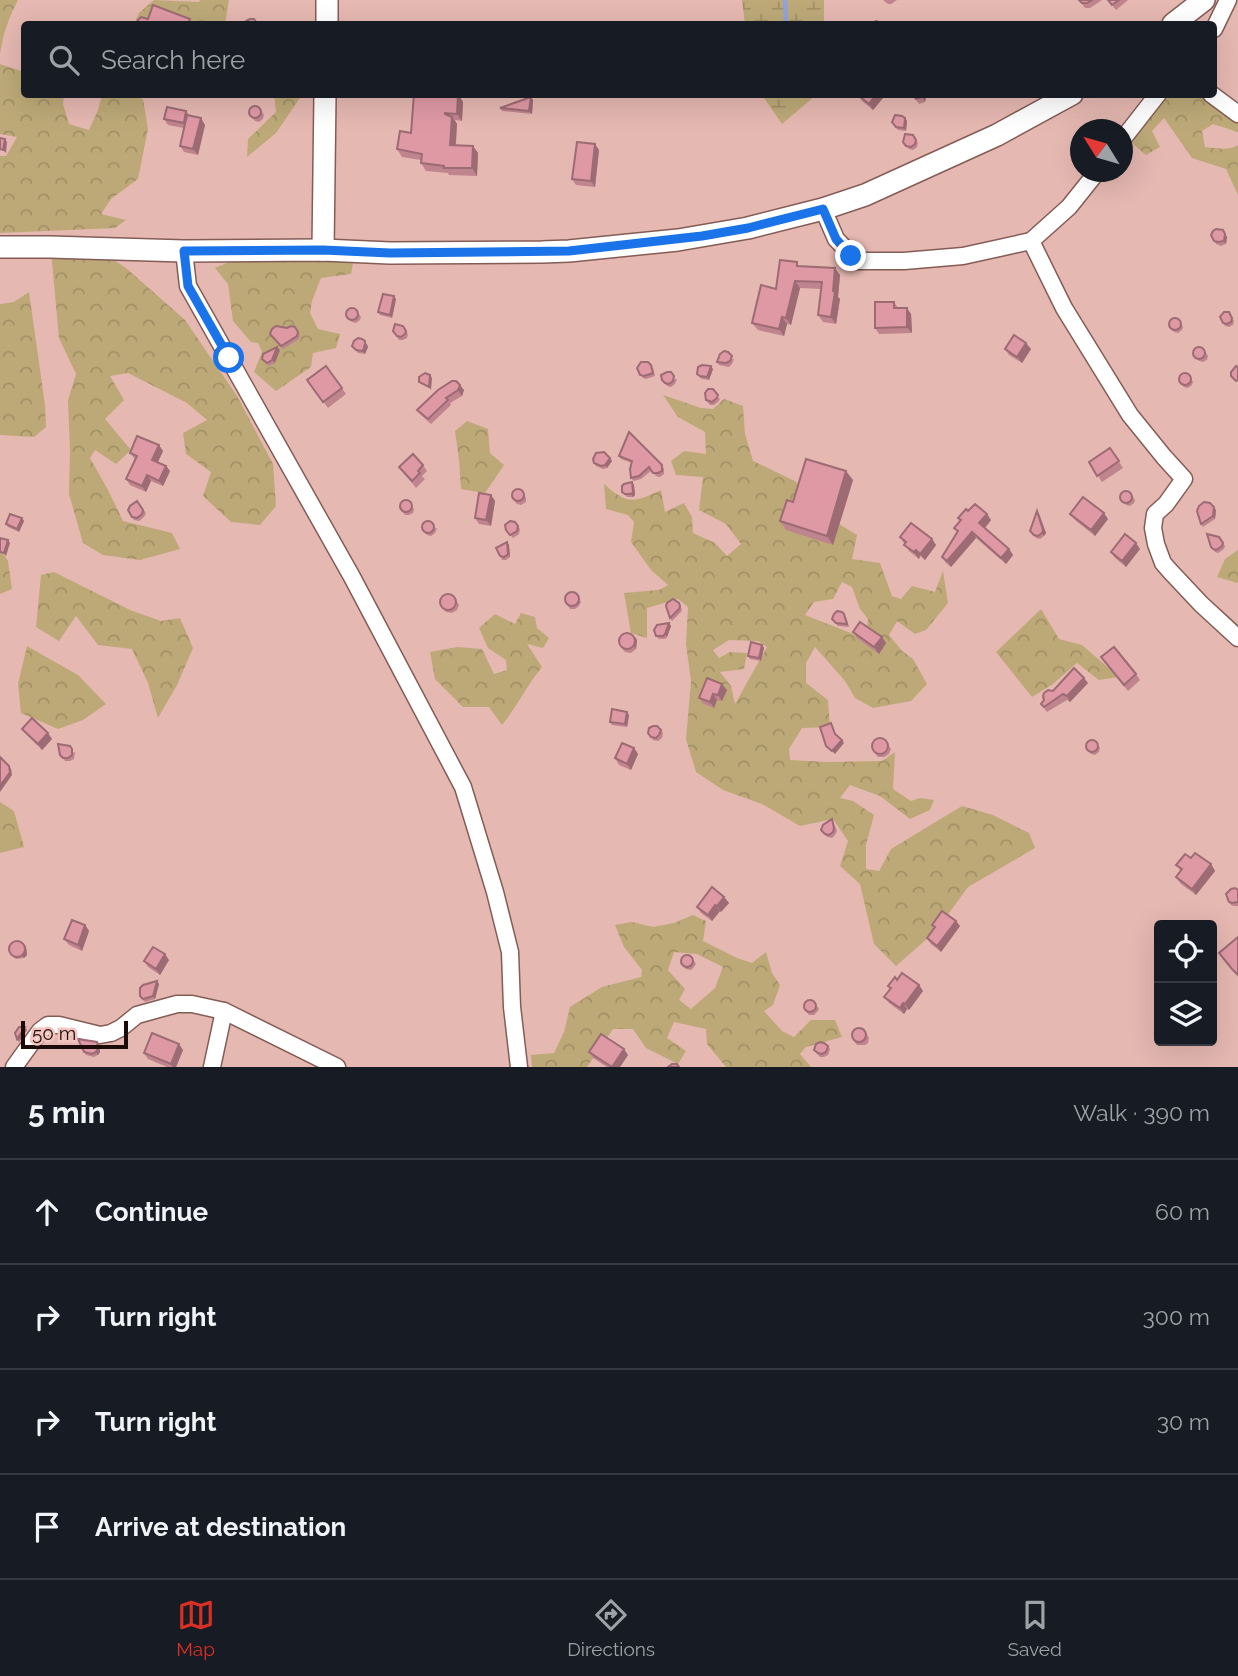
<!DOCTYPE html>
<html lang="en">
<head>
<meta charset="utf-8">
<style>
  :root { --surface:#171b24; --page:#20242c; --text:#f1f3f6; --muted:#9ea1a6; --line:#363941; --accent:#d93025 }
  body { margin:0; font-family:Raleway,sans-serif; background:var(--page); color:var(--text) }
  .controls { position:absolute; right:21px; bottom:21px; display:grid; overflow:hidden; border-radius:7px; box-shadow:0 7px 28px #0002 }
  .controls button { width:63px; height:63px; display:grid; place-items:center; padding:0; border:0; border-bottom:2px solid var(--line); background:var(--surface); color:var(--text); font:35px sans-serif }
  .compass { position:absolute; left:1070px; top:119px; width:63px; height:63px; border-radius:50%; background:var(--surface); box-shadow:0 7px 28px #0002; rotate:307deg }
  .scale { position:absolute; left:21px; bottom:18px; width:107px; box-sizing:border-box; padding-left:7px; border:4px solid #1b0c0a; border-top:0; font-size:19px; line-height:24px; white-space:nowrap; color:#1b0c0a; -webkit-text-stroke:5px #f3c5be; paint-order:stroke }
  .stop { position:absolute; width:21px; height:21px; margin:-16px; border:5px solid #1a73e8; border-radius:50%; background:#fff }
  .stop.end { background:#1a73e8; border-color:#fff; box-shadow:0 2px 7px #0008 }
  .list { margin:0; padding:0; list-style:none }
  h2 { display:flex; justify-content:space-between; align-items:center; height:91px; margin:0; padding:0 28px; font-size:30px }
  h2 small { font-size:23px; font-weight:400; color:var(--muted) }
  .list li { display:grid; grid-template-columns:46px 1fr auto; gap:21px; align-items:center; box-sizing:border-box; height:105px; padding:0 28px; border-top:2px solid var(--line) }
  .list b { display:block; font-size:26px; white-space:nowrap }
  .list em { font-size:23px; font-style:normal; color:var(--muted) }
  .icon { flex:none; width:38px; height:38px; fill:none; stroke:currentColor; stroke-width:2; stroke-linecap:round; stroke-linejoin:round }
  .map { position:relative; flex:none; width:1238px; height:1067px; overflow:hidden }
  .search { position:absolute; background:var(--surface); box-shadow:0 7px 28px #0002; left:21px; right:21px; top:21px; height:77px; display:flex; align-items:center; gap:18px; box-sizing:border-box; padding:0 24px; border-radius:7px; color:var(--muted); font-size:26px }
  .sheet { height:511px; background:var(--surface) }
  nav { display:flex; justify-content:space-around; align-items:center; box-sizing:border-box; height:98px; border-top:2px solid var(--line); background:var(--surface); font-size:19px; color:var(--muted) }
  nav a { display:grid; justify-items:center; gap:4px }
  nav .on { color:var(--accent) }
  .map>svg:first-child { display:block }
</style>
</head>
<body>
<div class="map">
<svg width="1238" height="1067" viewBox="0 0 1238 1067">
  <defs>
    <pattern id="forest-crowns" width="20" height="18" patternUnits="userSpaceOnUse" patternTransform="scale(1.75)"><rect width="20" height="18" fill="#bda978"/><path d="M2 6a3 3 0 1 1 6 0M12 15a3 3 0 1 1 6 0" fill="none" stroke="#a29066"/></pattern>
    <pattern id="wetland-marsh" width="20" height="14" patternUnits="userSpaceOnUse" patternTransform="scale(1.75)"><rect width="20" height="14" fill="#bda978"/><path d="M1 5h8M5 5V1M11 12h8M15 12V8" fill="none" stroke="#a29066"/></pattern>
  </defs>
  <rect width="100%" height="100%" fill="#e5b8b1"/>
  <!-- forest -->
  <g fill="url(#forest-crowns)" fill-rule="evenodd">
    <path d="M0,0H18C9,17 3,34 0,54Z"/>
    <polygon points="154,0 199,2 200,0 229,0 225,24 134,24 139,13"/>
    <polygon points="0,64 24,72 24,94 64,95 63,104 69,124 89,130 98,110 102,95 130,95 143,99 148,129 138,179 111,199 101,214 126,220 115,228 0,233 0,156 6,156 17,137 0,134"/>
    <polygon points="274,95 302,95 276,133 247,157 248,139 276,112"/>
    <path d="M1171,95H1198L1204,97L1238,119V132L1213,124L1202,131L1205,147C1216,148 1229,151 1238,145V195L1226,169L1192,158L1164,118L1152,131L1160,147L1146,155L1132,143L1158,105Z"/>
    <polygon points="51,251 106,255 126,268 185,320 237,396 273,464 276,506 260,525 231,522 203,496 211,472 186,454 183,433 207,420 187,403 128,373 110,376 124,400 105,419 131,450 116,464 95,450 90,458 108,490 123,521 172,533 180,549 140,560 103,555 83,543 69,494 70,451 68,400 76,374 59,338"/>
    <polygon points="355,253 351,274 321,278 312,301 310,313 318,329 340,334 336,348 313,353 311,367 276,391 254,372 262,352 258,343 251,342 233,321 228,284 215,268 245,255"/>
    <polygon points="29,292 45,405 46,427 34,437 0,435 0,304 14,302"/>
    <path d="M663,395L701,408L713,409L724,399L743,406L745,434L753,461L795,481L831,519L857,535L852,559L880,563L892,596L901,599L912,586L935,592L943,571L948,603L926,630L915,634L897,621L889,635L902,651L913,659L927,684L911,701L873,708L855,698L845,681L815,647L806,663V683L828,700L830,727L802,728L789,749L790,760L827,762L882,761L895,752L893,789L911,801L920,798L934,800L930,810L910,819L880,796L850,785L840,798L853,801L874,815L866,845V869L879,871L891,849L962,806L993,815L1029,833L1035,848L968,887L936,931L896,966L874,944L860,884L840,866L848,841L833,819L800,826L762,804L723,790L696,772L686,739L691,681L686,644L688,607L678,599L647,608V638L631,633L624,593L659,590L668,585L651,570L631,542L634,522L628,515L606,509L604,484C628,505 633,503 661,490L665,512L684,503L692,517L693,533L715,543L727,556L741,544L726,524L699,510L703,477L676,475L671,461L684,451L706,454L705,432L678,417ZM842,582L852,587L860,609L868,619L866,639L805,615L814,602L833,599ZM729,640L758,641L767,647L735,704L731,686L720,672L744,669L747,653L730,652L719,658L713,650Z"/>
    <polygon points="467,421 488,429 490,453 504,465 483,496 478,492 461,489 459,460 455,431"/>
    <polygon points="0,548 8,561 12,589 0,594"/>
    <polygon points="1238,550 1238,581 1237,583 1217,577 1225,559"/>
    <polygon points="54,572 130,610 161,621 180,618 193,648 177,685 158,718 148,683 132,649 98,645 76,616 59,641 36,627 41,575"/>
    <polygon points="1041,609 1059,639 1082,645 1119,677 1099,680 1077,663 1053,684 1032,697 996,652"/>
    <path d="M521,613L535,617L537,628L549,638L543,648L527,644L542,667C527,685 517,707 502,725L489,707H463L435,679L430,652L457,647L482,649L494,674L507,670L506,660L488,648L479,628L495,614L515,624Z"/>
    <polygon points="27,646 78,675 106,704 83,720 58,729 21,713 18,684"/>
    <polygon points="0,802 14,811 24,847 0,853"/>
    <path d="M693,915L706,921L703,941L737,958L752,963L766,952L772,973L780,985L773,1005L764,1011L782,1031L794,1037L811,1020H835L842,1037L806,1047L800,1054L811,1067H726L707,1044L706,1029L674,1022L667,1038L686,1051L678,1064L646,1048L633,1029H613L587,1067H532L531,1055L554,1053L564,1032L570,1007L602,987L641,977L642,970L624,947L615,925L632,922L653,927L674,923ZM674,952L697,954L723,967L715,988L691,1009L679,1000L685,989L668,970Z"/>
  </g>
  <!-- wetland -->
  <g fill="url(#wetland-marsh)">
    <polygon points="742,0 824,0 824,24 745,24"/>
    <polygon points="762,95 816,95 782,124"/>
  </g>
  <g fill="none" stroke-linecap="round" stroke-linejoin="round">
    <!-- stream -->
    <polyline stroke="#8fa4dc" stroke-width="4.5" points="785,0 786,24"/>
    <defs>
      <g id="street">
        <polyline points="1214,29 1228,0"/>
        <polyline points="1211,94 1238,114"/>
        <polyline points="1122,140 1158,94"/>
        <polyline points="823,209 836,239 857,261 904,261 963,256 1031,241 1069,207 1097,172"/>
        <polyline points="1031,241 1064,308 1130,415 1164,457 1184,479 1166,504 1155,514 1153,528 1156,544 1163,563 1170,571 1201,604 1238,638"/>
        <polyline points="184,251 188,286 352,577 463,787 495,892 510,952 512,1007 519,1067"/>
        <polyline points="14,1067 40,1031 48,1025 59,1025 100,1035 111,1033 121,1028 137,1015 177,1004 192,1004 224,1011 337,1067"/>
        <polyline points="212,1067 224,1011"/>
      </g>
      <g id="secondary">
        <polyline points="327,24 327,0"/>
        <polyline points="1173,24 1204,0"/>
        <polyline points="0,247 50,247 184,251 323,250 390,253 542,252 569,251 678,240 748,228 823,209 865,195 997,135 1072,94"/>
        <polyline points="323,250 325,94"/>
      </g>
    </defs>
    <!-- street casing -->
    <use href="#street" stroke="#845c56" stroke-width="19"/>
    <!-- secondary casing -->
    <use href="#secondary" stroke="#845c56" stroke-width="24"/>
    <!-- street -->
    <use href="#street" stroke="#fff" stroke-width="16"/>
    <!-- secondary -->
    <use href="#secondary" stroke="#fff" stroke-width="21"/>
  </g>
  <!-- wall -->
  <g fill="#c0848e">
    <polygon points="883,0 897,0 891,4 888,4"/>
    <polygon points="1079,0 1102,0 1090,8 1085,8"/>
    <polygon points="1108,0 1128,0 1116,10"/>
    <polygon points="458,94 463,102 462,121 455,120 457,124 456,145 473,146 478,153 477,176 449,175 448,173 426,171 421,163 421,160 402,157 397,149"/>
    <polygon points="857,94 883,98 873,110 862,101"/>
    <polygon points="912,94 926,94 926,99 925,102 919,104"/>
    <polygon points="531,97 533,100 532,114 502,111 500,108"/>
    <polygon points="259,107 264,115 263,119 259,122 255,121 249,114"/>
    <polygon points="186,111 190,116 205,125 198,155 184,152 180,146 184,128 168,125 164,119"/>
    <polygon points="907,121 906,131 898,130 894,126"/>
    <polygon points="913,135 918,143 917,147 913,150 909,149 903,142"/>
    <polygon points="599,150 595,187 576,185 572,179"/>
    <polygon points="1223,230 1227,237 1226,244 1221,246 1216,244 1211,235"/>
    <polygon points="800,266 840,275 838,297 840,299 836,324 823,322 818,315 821,289 800,288 791,325 787,324 784,336 758,330 752,323 776,289"/>
    <polygon points="396,299 392,318 380,315 378,312"/>
    <polygon points="894,302 898,308 911,314 912,333 879,334 875,328"/>
    <polygon points="355,308 361,317 360,320 356,323 352,322 345,315"/>
    <polygon points="1229,312 1234,321 1233,325 1229,327 1225,326 1220,317"/>
    <polygon points="1178,318 1183,327 1182,330 1178,333 1174,332 1168,325"/>
    <polygon points="403,326 408,334 407,338 403,340 399,340 393,331"/>
    <polygon points="295,327 300,335 299,339 283,349 272,337 287,328"/>
    <polygon points="1026,343 1031,349 1022,363 1009,355 1005,349"/>
    <polygon points="367,344 368,347 365,354 358,353 352,346"/>
    <polygon points="1203,348 1208,356 1207,360 1203,362 1199,361 1193,355"/>
    <polygon points="280,350 275,363 269,366 262,359"/>
    <polygon points="734,359 732,364 729,367 719,365 717,362"/>
    <polygon points="326,366 346,394 328,408 307,380"/>
    <polygon points="637,368 653,368 655,376 646,379 643,378"/>
    <polygon points="713,369 709,380 702,379 699,377"/>
    <polygon points="1188,373 1193,382 1192,385 1188,388 1184,387 1178,381"/>
    <polygon points="677,379 675,384 671,387 667,386 662,380"/>
    <polygon points="438,390 464,390 462,396 450,403 451,405 431,424 421,415 417,410"/>
    <polygon points="720,398 719,401 714,405 710,405 706,400"/>
    <polygon points="1110,448 1123,468 1102,482 1089,462"/>
    <polygon points="163,451 158,462 166,466 170,471 163,486 151,481 146,492 130,485 126,479 135,459 130,453"/>
    <polygon points="619,456 664,468 664,474 660,477 656,476 651,471 641,479 634,481 631,478 632,463 621,459"/>
    <polygon points="610,458 612,461 607,468 603,469 596,466 594,463"/>
    <polygon points="423,465 427,471 422,476 425,479 416,488 399,467"/>
    <polygon points="853,480 833,545 786,530 780,521 793,502"/>
    <polygon points="632,482 634,485 635,495 633,497 627,497 624,494"/>
    <polygon points="521,490 526,498 526,502 521,505 517,504 511,497"/>
    <polygon points="1129,491 1135,500 1134,503 1130,506 1126,505 1120,498"/>
    <polygon points="491,495 495,501 491,526 479,524 475,518"/>
    <polygon points="137,501 146,513 144,517 139,521 134,520 128,510"/>
    <polygon points="409,501 414,509 413,513 409,515 405,515 399,508"/>
    <polygon points="1216,510 1215,519 1203,527 1201,524"/>
    <polygon points="968,511 991,520 985,528 1009,549 1013,555 1006,564 976,538 951,567 946,563 942,557 957,532 954,528 960,521 958,518"/>
    <polygon points="1037,511 1039,514 1046,533 1044,536 1040,539 1036,538 1030,531"/>
    <polygon points="1070,514 1108,519 1095,536 1075,520"/>
    <polygon points="22,518 24,521 19,532 8,527 6,524"/>
    <polygon points="518,526 520,529 519,534 513,538 506,530"/>
    <polygon points="437,528 435,533 431,536 427,535 423,530"/>
    <polygon points="900,537 932,539 936,545 925,560 920,556 919,559 909,551"/>
    <polygon points="1219,537 1225,546 1224,549 1218,553 1215,552 1212,548"/>
    <polygon points="507,542 509,545 510,557 506,560 502,560 500,556"/>
    <polygon points="1140,549 1126,567 1115,558 1111,552"/>
    <polygon points="575,593 581,602 579,606 575,609 570,609 564,599"/>
    <polygon points="452,594 459,605 457,610 452,613 446,612 440,606"/>
    <polygon points="679,603 682,609 681,612 672,621 670,618"/>
    <polygon points="846,617 849,627 838,626 832,619"/>
    <polygon points="669,623 671,626 667,637 665,639 659,639 656,636"/>
    <polygon points="853,632 882,637 886,643 879,654 857,638"/>
    <polygon points="635,637 637,640 636,649 631,653 625,652 619,645"/>
    <polygon points="762,645 764,648 761,661 750,659 748,656"/>
    <polygon points="1105,663 1136,674 1140,680 1128,691"/>
    <polygon points="1088,683 1070,702 1067,700 1047,712 1041,704 1053,691"/>
    <polygon points="727,690 722,701 717,700 714,708 704,704 699,698"/>
    <polygon points="629,715 627,727 612,725 610,722"/>
    <polygon points="22,729 52,739 42,750 27,735"/>
    <polygon points="661,730 663,733 662,738 658,741 653,740 648,733"/>
    <polygon points="884,739 891,749 889,754 884,757 878,757 872,750"/>
    <polygon points="1085,746 1100,747 1099,752 1095,755 1091,754"/>
    <polygon points="634,748 638,754 631,770 619,765 615,758"/>
    <polygon points="75,752 74,759 70,761 65,761 63,758 62,757"/>
    <polygon points="832,819 837,831 835,835 832,838 827,837 821,830"/>
    <polygon points="1191,858 1211,864 1215,871 1196,895 1181,884 1176,877 1181,871 1176,865"/>
    <polygon points="1238,890 1238,906 1234,906 1231,905 1229,902"/>
    <polygon points="724,897 729,903 721,912 720,911 712,921 701,913 697,907"/>
    <polygon points="85,925 89,931 82,951 69,945 64,939"/>
    <polygon points="932,925 960,926 941,952 931,944 927,938 934,928"/>
    <polygon points="26,947 27,955 24,958 16,959 10,954"/>
    <polygon points="690,955 696,964 694,967 691,970 686,969 680,963"/>
    <polygon points="169,960 160,975 148,967 144,961"/>
    <polygon points="897,980 919,985 923,991 909,1010 907,1009 904,1014 889,1003 884,997 890,989 888,986"/>
    <polygon points="157,981 159,984 155,999 145,1002 140,996"/>
    <polygon points="813,1001 819,1009 817,1012 814,1015 809,1015 803,1007"/>
    <polygon points="863,1028 869,1038 868,1043 865,1045 857,1045 854,1041"/>
    <polygon points="99,1045 100,1052 98,1055 94,1057 86,1055 84,1052"/>
    <polygon points="828,1046 830,1049 828,1055 824,1057 820,1057 814,1050"/>
    <polygon points="183,1050 176,1067 167,1067 148,1059 144,1053"/>
    <polygon points="589,1052 628,1055 620,1067 607,1067 593,1058"/>
  </g>
  <!-- shaded-wall -->
  <g fill="#9c6b74">
    <polygon points="458,94 463,102 462,121 457,114"/>
    <polygon points="876,94 881,94 883,98 873,110 869,104"/>
    <polygon points="923,94 926,94 925,102 922,97"/>
    <polygon points="531,97 533,100 532,114 529,111"/>
    <polygon points="452,117 457,124 455,153 450,145"/>
    <polygon points="201,118 205,125 198,155 193,149"/>
    <polygon points="905,118 907,121 906,131 904,128"/>
    <polygon points="5,139 7,142 6,153 3,150"/>
    <polygon points="595,144 599,150 595,187 591,181"/>
    <polygon points="473,146 478,153 477,176 472,168"/>
    <polygon points="1225,234 1227,237 1226,244 1224,241"/>
    <polygon points="835,268 840,275 838,297 840,299 836,324 831,317"/>
    <polygon points="795,281 800,288 791,325 786,318"/>
    <polygon points="394,296 396,299 392,318 390,315"/>
    <polygon points="907,308 911,314 912,333 907,327"/>
    <polygon points="782,317 787,324 784,336 779,329"/>
    <polygon points="365,341 368,347 365,354 363,351"/>
    <polygon points="1026,343 1031,349 1022,363 1017,357"/>
    <polygon points="277,347 280,350 275,363 272,360"/>
    <polygon points="711,366 713,369 709,380 707,377"/>
    <polygon points="430,375 432,378 431,390 429,387"/>
    <polygon points="460,385 464,390 462,396 458,390"/>
    <polygon points="159,445 163,451 156,466 152,460"/>
    <polygon points="610,458 612,461 607,468 605,465"/>
    <polygon points="166,466 170,471 163,486 159,481"/>
    <polygon points="846,471 853,480 833,545 827,536"/>
    <polygon points="147,475 151,481 146,492 142,486"/>
    <polygon points="632,482 634,485 635,495 633,497 631,494"/>
    <polygon points="491,495 495,501 491,526 486,520"/>
    <polygon points="1214,507 1216,510 1215,519 1213,516"/>
    <polygon points="1037,511 1039,514 1046,533 1044,536 1042,533"/>
    <polygon points="1104,513 1108,519 1095,536 1091,530"/>
    <polygon points="987,514 991,520 984,529 979,523"/>
    <polygon points="22,518 24,521 19,532 17,529"/>
    <polygon points="972,532 976,538 951,567 947,561"/>
    <polygon points="932,539 936,545 925,560 920,554"/>
    <polygon points="8,540 10,543 6,556 4,553"/>
    <polygon points="507,542 509,545 510,557 508,554"/>
    <polygon points="1136,543 1140,549 1126,567 1122,561"/>
    <polygon points="1009,549 1013,555 1006,564 1001,558"/>
    <polygon points="916,550 920,556 919,559 914,552"/>
    <polygon points="669,623 671,626 667,637 665,634"/>
    <polygon points="635,637 637,640 636,649 634,646"/>
    <polygon points="882,637 886,643 879,654 874,647"/>
    <polygon points="762,645 764,648 761,661 759,658"/>
    <polygon points="1084,678 1088,683 1070,702 1067,696"/>
    <polygon points="722,684 727,690 722,701 718,695"/>
    <polygon points="713,694 717,700 714,708 710,702"/>
    <polygon points="627,712 629,715 627,727 625,724"/>
    <polygon points="48,733 52,739 42,750 38,744"/>
    <polygon points="842,740 844,743 835,754 832,751"/>
    <polygon points="634,748 638,754 631,770 627,764"/>
    <polygon points="9,766 11,769 12,775 0,792 0,786"/>
    <polygon points="1211,864 1215,871 1196,895 1192,889"/>
    <polygon points="724,897 729,903 721,912 717,906"/>
    <polygon points="715,905 720,911 712,921 708,915"/>
    <polygon points="956,921 960,926 941,952 937,946"/>
    <polygon points="85,925 89,931 82,951 78,945"/>
    <polygon points="24,944 26,947 27,955 24,958 22,955"/>
    <polygon points="165,954 169,960 160,975 156,969"/>
    <polygon points="157,981 159,984 155,999 153,996"/>
    <polygon points="919,985 923,991 909,1010 905,1004"/>
    <polygon points="903,1003 907,1009 904,1014 900,1008"/>
    <polygon points="25,1027 27,1030 19,1042 17,1039"/>
    <polygon points="97,1042 99,1045 100,1052 98,1055 96,1052"/>
    <polygon points="179,1044 183,1050 176,1067 173,1067 171,1064"/>
    <polygon points="624,1049 628,1055 620,1067 612,1067"/>
  </g>
  <!-- building -->
  <g fill="#df99a5" stroke="#9c6b74" stroke-width="2">
    <polygon points="1079,0 1092,0 1087,3 1082,3"/>
    <polygon points="1108,0 1119,0 1112,5"/>
    <polygon points="153,5 190,19 188,24 136,24 138,20 141,17 148,19"/>
    <polygon points="250,19 254,19 257,23 257,24 245,24 246,21"/>
    <polygon points="876,21 883,24 871,24 872,23"/>
    <polygon points="414,94 458,94 457,114 445,113 445,114 452,117 450,145 473,146 472,168 444,168 444,166 421,163 422,154 397,149 400,131 411,133"/>
    <polygon points="857,94 876,94 869,104"/>
    <polygon points="912,94 923,94 922,97 916,99"/>
    <polygon points="531,97 529,111 500,108"/>
    <circle cx="255" cy="112" r="6"/>
    <polygon points="167,107 186,111 184,123 164,119"/>
    <polygon points="187,115 201,118 193,149 180,146"/>
    <polygon points="895,115 902,116 905,118 904,128 896,127 892,122"/>
    <polygon points="905,134 913,135 916,140 915,144 911,147 906,146 903,142"/>
    <polygon points="0,138 5,139 3,150 0,149"/>
    <polygon points="577,142 595,144 591,181 572,179"/>
    <polygon points="1216,229 1223,230 1225,234 1224,241 1218,242 1214,241 1211,235 1213,231"/>
    <polygon points="780,260 797,262 797,266 835,268 833,291 835,292 831,317 818,315 822,282 795,281 786,318 782,317 779,329 752,323 761,285 776,289"/>
    <polygon points="383,294 394,296 390,315 378,312"/>
    <polygon points="875,302 894,302 894,308 907,308 907,327 875,328"/>
    <circle cx="352" cy="314" r="6"/>
    <polygon points="1224,312 1229,312 1232,318 1231,322 1227,324 1223,323 1220,317"/>
    <circle cx="1175" cy="324" r="6"/>
    <polygon points="395,324 403,326 406,331 405,334 401,337 397,336 393,331"/>
    <polygon points="276,326 287,328 291,326 295,327 298,332 297,336 281,346 270,334 272,329"/>
    <polygon points="1014,335 1026,343 1017,357 1005,349"/>
    <polygon points="358,338 362,339 365,341 365,344 363,351 356,350 352,346 354,341"/>
    <polygon points="277,347 272,360 267,363 262,359 263,354"/>
    <circle cx="1199" cy="353" r="6"/>
    <polygon points="724,351 728,352 732,356 730,361 726,363 717,362 720,354"/>
    <polygon points="641,362 648,362 651,365 653,373 644,376 640,375 637,368"/>
    <polygon points="702,365 711,366 707,377 700,376 697,374 698,367"/>
    <polygon points="326,366 342,388 323,402 307,380"/>
    <polygon points="1236,366 1238,367 1238,380 1236,381 1231,376 1231,372"/>
    <polygon points="667,372 671,372 674,376 673,381 669,384 665,383 662,380 661,375"/>
    <polygon points="425,373 430,375 429,387 419,382 419,377"/>
    <circle cx="1185" cy="379" r="6"/>
    <polygon points="452,381 456,381 460,385 458,390 446,398 448,400 428,419 417,410 438,390"/>
    <polygon points="708,389 713,389 718,395 717,398 712,402 706,400 705,393"/>
    <polygon points="629,432 662,465 662,471 658,473 653,473 649,467 639,476 631,478 630,469 632,461 619,456"/>
    <polygon points="137,436 159,445 152,460 166,466 159,481 147,475 142,486 126,479 137,456 130,453"/>
    <polygon points="1110,448 1119,461 1097,476 1089,462"/>
    <polygon points="604,452 610,458 605,465 601,466 594,463 593,459 596,453"/>
    <polygon points="413,454 423,465 418,471 420,473 412,481 399,467"/>
    <polygon points="806,459 846,471 827,536 780,521 787,500 793,502"/>
    <polygon points="632,482 633,492 631,494 625,494 622,492 622,486 624,484"/>
    <circle cx="518" cy="495" r="6"/>
    <circle cx="1126" cy="497" r="6"/>
    <polygon points="479,493 491,495 486,520 475,518"/>
    <polygon points="1083,497 1104,513 1091,530 1070,514"/>
    <circle cx="406" cy="506" r="6"/>
    <polygon points="137,501 143,510 142,514 137,518 132,517 128,510 130,506"/>
    <polygon points="1204,502 1210,503 1214,507 1213,516 1201,524 1197,511 1199,506"/>
    <polygon points="975,504 987,514 979,523 1009,549 1001,558 972,532 947,561 942,557 958,531 954,528 961,520 958,518 966,509 968,511"/>
    <polygon points="1037,511 1043,530 1042,533 1038,536 1034,535 1030,531"/>
    <polygon points="10,514 22,518 17,529 6,524"/>
    <polygon points="510,521 515,522 518,526 517,531 510,535 506,530 505,525"/>
    <circle cx="428" cy="527" r="6"/>
    <polygon points="911,523 932,539 920,554 916,550 914,552 904,545 906,542 900,537"/>
    <polygon points="1125,534 1136,543 1122,561 1111,552"/>
    <polygon points="1207,534 1219,537 1223,543 1222,546 1216,550 1213,549 1211,547"/>
    <polygon points="0,538 8,540 4,553 0,552"/>
    <polygon points="507,542 508,554 504,557 500,556 496,548"/>
    <circle cx="572" cy="599" r="7"/>
    <circle cx="448" cy="602" r="8"/>
    <polygon points="673,599 679,603 680,606 679,609 670,618 666,606 667,603"/>
    <polygon points="837,611 842,612 844,614 847,624 836,623 832,619 834,614"/>
    <polygon points="860,622 882,637 874,647 853,632"/>
    <polygon points="669,623 665,634 663,636 656,636 654,630 657,625"/>
    <circle cx="627" cy="641" r="8"/>
    <polygon points="751,642 762,645 759,658 748,656"/>
    <polygon points="1114,647 1136,674 1124,685 1101,657"/>
    <polygon points="1074,668 1084,678 1067,696 1063,694 1044,707 1041,704 1044,700 1043,696 1044,693 1048,690 1053,691"/>
    <polygon points="707,678 722,684 718,695 713,694 710,702 699,698"/>
    <polygon points="612,709 627,712 625,724 610,722"/>
    <polygon points="32,718 48,733 38,744 22,729"/>
    <polygon points="831,723 835,734 842,740 832,751 826,746 820,727"/>
    <polygon points="653,726 657,726 661,730 659,735 656,738 651,737 648,733 649,728"/>
    <circle cx="880" cy="746" r="8"/>
    <circle cx="1092" cy="746" r="6"/>
    <polygon points="622,743 634,748 627,764 615,758"/>
    <polygon points="58,744 70,746 72,749 72,755 68,758 63,758 60,755"/>
    <polygon points="0,757 9,766 10,772 0,786"/>
    <polygon points="832,819 834,828 833,832 829,835 825,834 821,830 823,825"/>
    <polygon points="1195,853 1211,864 1192,889 1176,877 1182,869 1176,865 1185,854 1191,858"/>
    <polygon points="712,887 724,897 717,906 715,905 708,915 697,907"/>
    <polygon points="1235,888 1238,890 1238,902 1232,903 1229,902 1226,894 1231,889"/>
    <polygon points="942,911 956,921 937,946 927,938 935,927 932,925"/>
    <polygon points="72,920 85,925 78,945 64,939"/>
    <polygon points="1238,937 1238,975 1232,969 1219,953"/>
    <circle cx="17" cy="949" r="8"/>
    <polygon points="153,947 165,954 156,969 144,961"/>
    <circle cx="687" cy="961" r="6"/>
    <polygon points="902,973 919,985 905,1004 903,1003 900,1008 884,997 891,988 888,986 895,977 897,980"/>
    <polygon points="157,981 153,996 143,999 140,996 140,988 143,985"/>
    <circle cx="810" cy="1006" r="6"/>
    <polygon points="19,1027 25,1027 17,1039 15,1033"/>
    <circle cx="859" cy="1035" r="7"/>
    <polygon points="152,1033 179,1044 171,1064 144,1053"/>
    <polygon points="601,1034 624,1049 612,1067 589,1052"/>
    <polygon points="78,1039 97,1042 98,1048 96,1052 92,1054 84,1052"/>
    <polygon points="820,1042 824,1043 828,1046 826,1052 822,1054 818,1053 814,1050 816,1044"/>
    <polygon points="672,1064 677,1064 679,1067 668,1067"/>
  </g>
  <g fill="none" stroke-linecap="round" stroke-linejoin="round">
    <!-- route -->
    <polyline stroke="#1a73e8" stroke-width="9" points="229,358 188,286 184,251 323,250 390,253 569,251 702,236 748,228 823,209 836,239 851,256"/>
  </g>
</svg>
<div class="controls">
<button><svg class="icon" aria-label="locate" viewBox="0 0 24 24"><circle cx="12" cy="12" r="6"/><path d="M12 2v4M12 18v4M2 12h4M18 12h4"/></svg></button>
<button><svg class="icon" aria-label="layers" viewBox="0 0 24 24"><path d="M12 4l9 5-9 5-9-5zM3 14l9 5 9-5"/></svg></button>
</div>
<svg class="compass" viewBox="-18 -18 36 36"><path d="M0-13l5 13h-10z" fill="#e53935"/><path d="M0 13l5-13h-10z" fill="#9ea1a6"/></svg>
<div class="scale">50 m</div>
<div class="stop" style="left:229px;top:358px"></div>
<div class="stop end" style="left:851px;top:256px"></div>
<div class="search"><svg class="icon" aria-label="search" viewBox="0 0 24 24"><circle cx="10" cy="10" r="6"/><path d="M15 15l6 6"/></svg>Search here</div>
</div>
<section class="sheet">
<h2>5 min<small>Walk · 390 m</small></h2>
<ul class="list">
<li><svg class="icon" aria-label="ahead" viewBox="0 0 24 24"><path d="M12 20V5M6 11l6-6 6 6"/></svg><div><b>Continue</b></div><em>60 m</em></li>
<li><svg class="icon" aria-label="right" viewBox="0 0 24 24"><path d="M7 20v-9h11M14 6l5 5-5 5"/></svg><div><b>Turn right</b></div><em>300 m</em></li>
<li><svg class="icon" aria-label="right" viewBox="0 0 24 24"><path d="M7 20v-9h11M14 6l5 5-5 5"/></svg><div><b>Turn right</b></div><em>30 m</em></li>
<li><svg class="icon" aria-label="arrive" viewBox="0 0 24 24"><path d="M6 21V4h12l-3 4 3 4H6"/></svg><div><b>Arrive at destination</b></div></li>
</ul>
</section>
<nav>
<a class="on"><svg class="icon" aria-label="map" viewBox="0 0 24 24"><path d="M3 6l6-2 6 2 6-2v14l-6 2-6-2-6 2zM9 4v14M15 6v14"/></svg>Map</a>
<a><svg class="icon" aria-label="directions" viewBox="0 0 24 24"><path d="M12 3l9 9-9 9-9-9zM9 14v-3h6M13 9l2 2-2 2"/></svg>Directions</a>
<a><svg class="icon" aria-label="saved" viewBox="0 0 24 24"><path d="M7 4h10v16l-5-4-5 4z"/></svg>Saved</a>
</nav>
</body>
</html>
